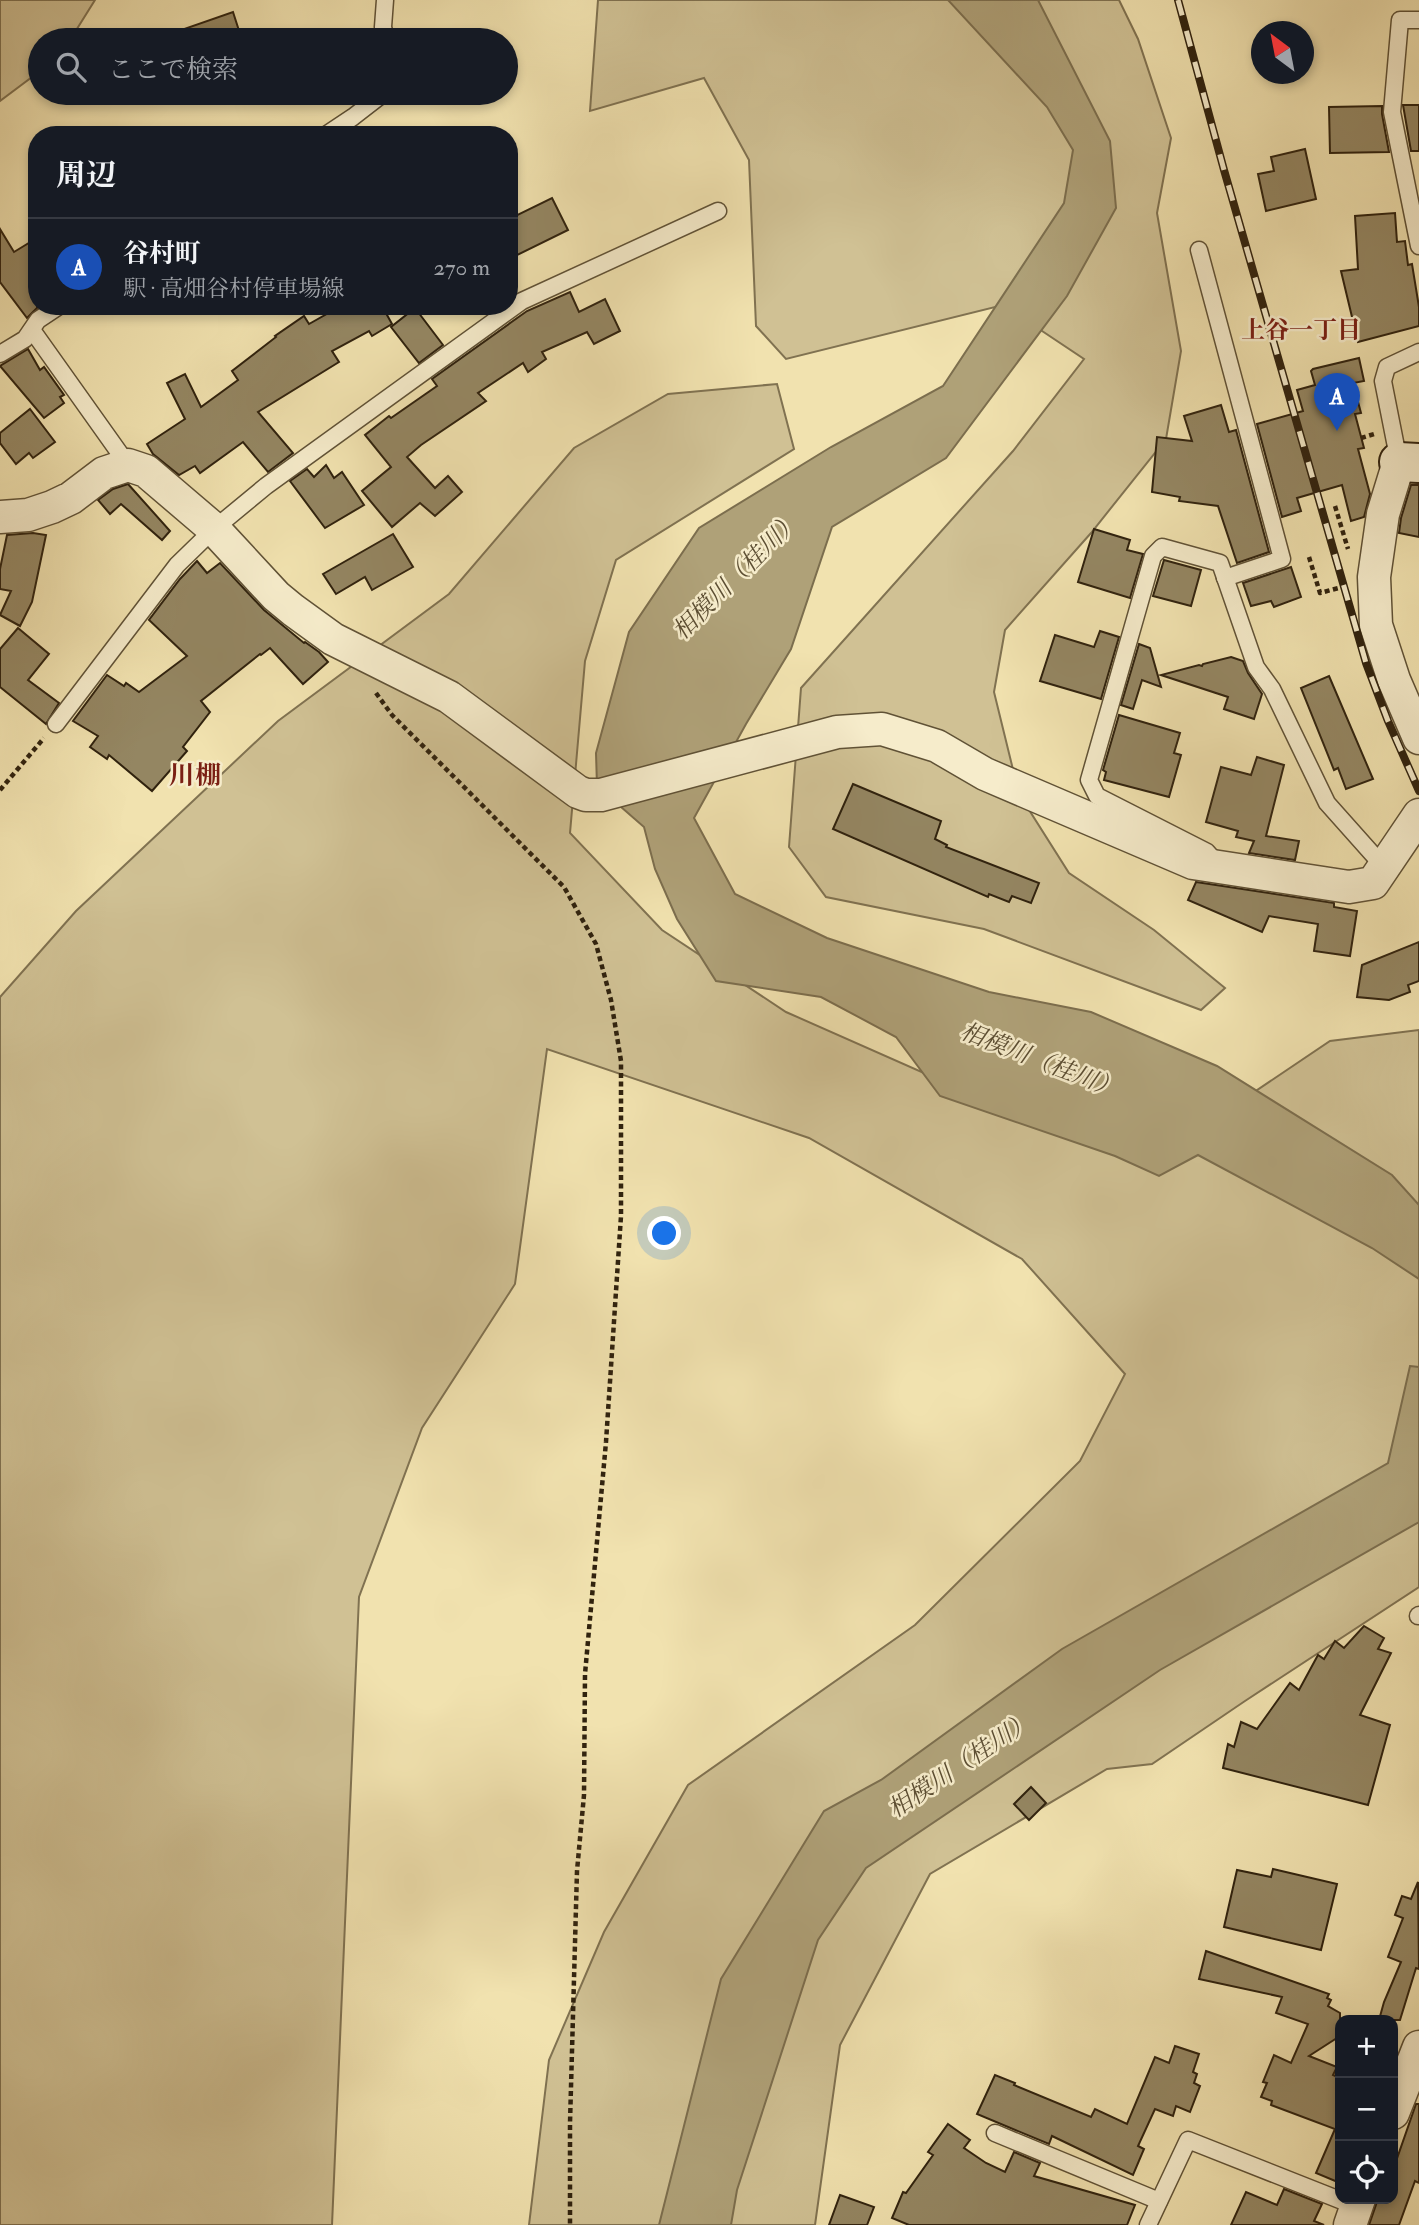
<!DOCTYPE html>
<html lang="ja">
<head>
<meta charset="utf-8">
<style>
  :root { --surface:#171b24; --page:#242831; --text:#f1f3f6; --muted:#9ea1a6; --line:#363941; --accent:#0b8043 }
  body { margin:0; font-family:"IM FELL Double Pica","Noto Serif JP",serif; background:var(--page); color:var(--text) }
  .controls { position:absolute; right:21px; bottom:21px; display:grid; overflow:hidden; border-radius:14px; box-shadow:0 4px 10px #0003 }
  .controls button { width:63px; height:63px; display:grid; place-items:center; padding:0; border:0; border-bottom:2px solid var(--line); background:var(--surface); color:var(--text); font:35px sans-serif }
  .compass { position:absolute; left:1251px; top:21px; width:63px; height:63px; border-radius:50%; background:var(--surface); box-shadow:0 4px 10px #0003; rotate:328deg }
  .you { position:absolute; left:665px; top:1234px; width:24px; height:24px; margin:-18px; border:5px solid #fff; border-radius:50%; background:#1a73e8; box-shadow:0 0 0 10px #1a73e833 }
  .badge { display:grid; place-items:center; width:46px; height:46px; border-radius:50%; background:var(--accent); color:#fff; font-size:23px; font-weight:700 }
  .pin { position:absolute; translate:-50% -58px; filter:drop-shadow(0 2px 4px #0008) }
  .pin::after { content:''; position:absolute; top:37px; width:24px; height:21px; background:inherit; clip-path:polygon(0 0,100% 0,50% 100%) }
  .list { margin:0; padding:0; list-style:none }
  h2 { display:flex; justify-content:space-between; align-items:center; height:91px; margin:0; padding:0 28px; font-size:30px }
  h2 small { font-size:23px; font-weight:400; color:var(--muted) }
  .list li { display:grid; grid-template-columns:46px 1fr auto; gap:21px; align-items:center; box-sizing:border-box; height:98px; padding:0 28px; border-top:2px solid var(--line) }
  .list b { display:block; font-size:26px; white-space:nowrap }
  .list p { margin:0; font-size:23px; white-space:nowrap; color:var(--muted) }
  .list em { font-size:23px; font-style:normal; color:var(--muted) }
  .icon { flex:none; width:38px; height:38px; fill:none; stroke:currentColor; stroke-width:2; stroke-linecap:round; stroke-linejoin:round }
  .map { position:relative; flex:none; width:1419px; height:2225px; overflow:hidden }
  .search { position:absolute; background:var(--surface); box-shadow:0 4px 10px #0003; left:28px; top:28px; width:490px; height:77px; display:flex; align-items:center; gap:18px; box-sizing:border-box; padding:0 24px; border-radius:38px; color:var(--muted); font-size:26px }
  .panel { position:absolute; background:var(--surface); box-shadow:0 4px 10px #0003; left:28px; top:126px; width:490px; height:189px; border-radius:28px }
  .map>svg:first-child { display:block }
</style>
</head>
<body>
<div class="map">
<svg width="1419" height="2225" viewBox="0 0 1419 2225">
  <rect width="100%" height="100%" fill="#f1e2af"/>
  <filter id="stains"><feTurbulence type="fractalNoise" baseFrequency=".00286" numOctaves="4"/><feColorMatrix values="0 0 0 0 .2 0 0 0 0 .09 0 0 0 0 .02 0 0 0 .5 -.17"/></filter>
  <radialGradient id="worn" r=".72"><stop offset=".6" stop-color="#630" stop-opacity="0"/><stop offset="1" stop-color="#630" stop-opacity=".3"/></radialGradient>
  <!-- green -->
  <g fill="#d0c194" stroke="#807251" stroke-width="2">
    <polygon points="0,0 95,0 70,40 40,40 40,71 0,101"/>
    <polygon points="598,0 1119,0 1138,39 1171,138 1157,213 1181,351 1166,439 1091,533 1005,630 994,692 1019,794 1069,873 1154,930 1225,988 1201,1010 984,929 826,897 789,847 801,688 1013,451 1084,359 1003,305 786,359 756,326 749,160 704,78 590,111"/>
    <polygon points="777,384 794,449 616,560 585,661 570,833 662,930 786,1012 1012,1112 1183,1140 1330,1041 1419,1030 1419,1587 1245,1701 1152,1764 1107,1769 930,1874 840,2045 815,2225 529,2225 549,2060 604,1932 688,1785 915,1625 1080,1461 1125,1374 1022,1259 809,1138 547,1049 515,1284 422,1428 359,1597 332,2225 0,2225 0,997 76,911 278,721 449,594 574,448 668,394"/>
  </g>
  <!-- water -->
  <g fill="#afa178" stroke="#7c6e4e" stroke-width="2">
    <polygon points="948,0 1038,0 1110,141 1116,208 1067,296 946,458 832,527 791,649 746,724 694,818 735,894 827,938 989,992 1091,1012 1217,1066 1392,1175 1419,1205 1419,1279 1372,1248 1198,1155 1159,1176 1115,1156 940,1096 896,1037 821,997 716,981 677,919 655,869 644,827 597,786 596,753 629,632 699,528 831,447 943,386 1064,203 1073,150 1047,107"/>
    <polygon points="1410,1366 1419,1367 1419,1522 1160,1670 866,1868 818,1940 737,2190 731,2225 659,2225 721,1979 824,1811 881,1780 1062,1649 1388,1463"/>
  </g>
  <!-- building -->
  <g fill="#948662" stroke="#30220e" stroke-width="2">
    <polygon points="233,12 242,40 162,40 161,37"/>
    <polygon points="1403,105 1419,105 1419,151 1411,151"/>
    <polygon points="1382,106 1382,114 1389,152 1330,153 1329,107"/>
    <polygon points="1305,149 1316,199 1266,211 1258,174 1274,171 1271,157"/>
    <polygon points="552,198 568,230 509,259 509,219"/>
    <polygon points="1395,213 1397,242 1405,241 1408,265 1412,264 1419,307 1419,326 1358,342 1341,271 1358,269 1355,216"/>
    <polygon points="0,229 14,252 37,238 37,308 27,318 0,282"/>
    <polygon points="570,292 579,312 605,299 620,331 594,344 587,332 542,352 546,359 528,372 523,363 478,393 486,401 421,445 407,457 435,488 448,476 462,492 435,516 420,503 392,527 362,491 391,467 365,435 389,416 391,418 437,386 432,379 527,311"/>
    <polygon points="341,306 382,306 392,324 372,336 369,331 332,351 339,362 258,412 293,453 268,472 243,442 200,473 195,466 179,475 153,454 147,444 185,419 167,383 185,374 201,407 238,380 232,371 276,337 275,336 304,316 309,324"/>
    <polygon points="415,308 443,345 419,363 391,327"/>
    <polygon points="28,349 40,370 44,367 64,395 60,397 64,403 44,418 0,366"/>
    <polygon points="1359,358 1364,381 1353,383 1361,413 1355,414 1364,448 1358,449 1370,494 1364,517 1351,521 1342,485 1297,498 1301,511 1282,517 1257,424 1303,411 1297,390 1315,385 1311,371 1313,369"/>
    <polygon points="1221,405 1229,432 1236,430 1269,552 1237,563 1218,506 1179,501 1180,497 1152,492 1157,437 1192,441 1184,416"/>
    <polygon points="30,409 55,442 33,458 29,453 16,464 0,443 0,433"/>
    <polygon points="326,465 334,478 342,472 364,505 325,528 290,481 307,469 314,477"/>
    <polygon points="128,484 170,531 162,540 121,504 110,514 98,500 113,489"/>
    <polygon points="1411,485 1419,485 1419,537 1399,533 1401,518"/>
    <polygon points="1094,529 1130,540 1127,550 1143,554 1130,598 1078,582"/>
    <polygon points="33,533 46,535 32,602 20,626 0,615 11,591 0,589 0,569 7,535"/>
    <polygon points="393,534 413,567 372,590 365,577 336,594 323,574"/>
    <polygon points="1164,560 1201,570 1191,606 1153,596"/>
    <polygon points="197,561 207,573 220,563 264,610 304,643 305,642 319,652 328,662 303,684 270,648 261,655 260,654 201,701 210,712 183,747 187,751 152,791 109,755 107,759 90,747 98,736 73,721 107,675 124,686 126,683 139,692 187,656 149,620 180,579"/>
    <polygon points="1291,567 1301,597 1274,607 1271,601 1251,606 1243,583"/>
    <polygon points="18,628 49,654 28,680 59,703 46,724 0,687 0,649"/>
    <polygon points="1100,631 1119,637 1101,699 1040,681 1055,635 1094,647"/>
    <polygon points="1139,644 1150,648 1161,687 1142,680 1133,709 1121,705"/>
    <polygon points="1231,657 1243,661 1248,673 1262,694 1254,719 1224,709 1228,697 1161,675 1199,665 1202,666 1203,664"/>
    <polygon points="1329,676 1373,779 1346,789 1338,768 1334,770 1301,688"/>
    <polygon points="1119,715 1180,733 1174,753 1181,755 1169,797 1104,780 1106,772 1103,770"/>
    <polygon points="1257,757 1284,765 1266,836 1299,841 1295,860 1249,853 1254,841 1236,837 1238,831 1206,822 1221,767 1251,775"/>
    <polygon points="853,784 941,821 935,839 947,845 946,847 1039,883 1031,903 1012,896 1009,902 989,894 988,897 833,829"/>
    <polygon points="1196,882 1334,903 1334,907 1357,911 1350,956 1314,951 1318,924 1269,916 1262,932 1188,900"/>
    <polygon points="1419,942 1419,981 1408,985 1410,992 1389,1000 1357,997 1362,965"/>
    <polygon points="1364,1626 1384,1638 1378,1649 1391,1653 1360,1715 1390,1725 1368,1805 1223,1768 1228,1744 1234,1747 1241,1722 1257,1729 1290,1683 1299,1690 1318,1655 1324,1659 1335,1641 1344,1648"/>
    <polygon points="1031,1787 1046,1803 1029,1820 1014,1804"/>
    <polygon points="1273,1869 1337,1884 1321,1950 1224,1927 1237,1870 1271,1877"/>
    <polygon points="1418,1882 1419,1969 1416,1968 1400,2020 1379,2020 1384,2002 1401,1962 1388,1957 1403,1918 1395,1915 1402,1896 1411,1899"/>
    <polygon points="1206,1951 1329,1994 1327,1998 1331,2000 1328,2006 1340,2013 1340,2036 1309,2056 1337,2067 1333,2075 1340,2078 1340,2183 1316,2173 1335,2129 1271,2105 1272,2101 1261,2097 1267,2083 1263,2082 1274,2055 1291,2063 1308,2024 1276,2013 1282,1997 1199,1979"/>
    <polygon points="1175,2046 1199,2054 1193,2072 1197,2074 1194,2083 1200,2086 1190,2112 1176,2106 1173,2116 1155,2109 1138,2146 1144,2149 1133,2175 1052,2136 1049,2144 977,2114 995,2075 1015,2083 1014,2085 1091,2117 1095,2109 1127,2124 1155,2057 1169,2063"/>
    <polygon points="1416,2104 1419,2104 1419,2183 1415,2181 1399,2225 1369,2225 1378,2199 1393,2199 1393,2170"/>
    <polygon points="948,2124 970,2140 964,2148 986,2163 1005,2172 1014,2152 1040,2163 1034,2176 1135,2205 1127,2225 909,2225 892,2218 903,2192 906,2193 933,2155 928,2152"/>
    <polygon points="1284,2189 1322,2204 1314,2221 1324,2225 1231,2225 1246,2192 1277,2205"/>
    <polygon points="840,2195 874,2207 867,2225 829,2225"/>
  </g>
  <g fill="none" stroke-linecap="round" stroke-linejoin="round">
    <defs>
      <g id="service">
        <polyline points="385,0 383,27 386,40"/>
        <polyline points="1419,20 1400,20 1392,112 1419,246"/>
        <polyline points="326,135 353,117 384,93"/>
        <polyline points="1199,250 1282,559 1225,578"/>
        <polyline points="32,330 128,465"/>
        <polyline points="0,354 25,339 38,320 59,306"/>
        <polyline points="1399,462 1383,381 1387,367 1419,352"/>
        <polyline points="56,724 177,565 214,529 266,486 522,301 718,211"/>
        <polyline points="1215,861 1207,852 1097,796 1089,780 1153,556 1162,547 1220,563 1256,667 1272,689 1327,803 1384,867"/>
        <polyline points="1418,1616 1419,1615"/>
        <polyline points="995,2133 1159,2201"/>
        <polyline points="1148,2225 1188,2140 1355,2206"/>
      </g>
      <g id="minor">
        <polyline points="1399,462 1383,514 1374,577 1376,625 1394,680 1419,738"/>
        <polyline points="0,517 28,515 52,507 71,498 104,473 128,465 146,471 214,529 276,596 293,610 333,639 449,697 578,792 586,795 601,795 837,732 882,729 937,746 985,774 1193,863 1349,887 1373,883 1419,815"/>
        <polyline points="1393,2113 1419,2047"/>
        <polyline points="1350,2225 1359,2199"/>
      </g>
      <polyline id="secondary" points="1399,462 1419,463"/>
    </defs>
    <!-- service casing -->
    <use href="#service" stroke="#605236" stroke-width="19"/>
    <!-- minor casing -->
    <use href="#minor" stroke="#605236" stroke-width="35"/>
    <!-- secondary casing -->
    <use href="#secondary" stroke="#30220e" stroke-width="42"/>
    <!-- path -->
    <g stroke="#30220e" stroke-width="4.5" stroke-dasharray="5 3.5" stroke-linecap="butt">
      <polyline points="1361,438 1374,434"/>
      <polyline points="1335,506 1348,549"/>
      <polyline points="1309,557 1320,593 1346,586"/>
      <polyline points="376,693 392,715 564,887 596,944 611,1000 621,1061 621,1216 606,1442 585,1674 584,1795 577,1871 570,2123 570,2225"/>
      <polyline points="0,790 44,738"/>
    </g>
    <!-- service -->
    <use href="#service" stroke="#f6eccb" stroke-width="16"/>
    <!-- minor -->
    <use href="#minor" stroke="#f6eccb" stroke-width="32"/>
    <!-- secondary -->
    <use href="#secondary" stroke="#f6eccb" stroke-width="38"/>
    <defs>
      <polyline id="rail" points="1178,0 1224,170 1366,663 1388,721 1419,791"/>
    </defs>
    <!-- rail casing -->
    <use href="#rail" stroke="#30220e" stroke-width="8"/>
    <!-- rail -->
    <use href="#rail" stroke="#f6eccb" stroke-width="5" stroke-dasharray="16" stroke-linecap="butt"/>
  </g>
  <g text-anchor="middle" stroke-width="5" stroke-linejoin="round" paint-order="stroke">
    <!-- neighbourhood labels -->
    <g font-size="24" font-weight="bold" fill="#7a1f14" stroke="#f6eccb">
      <text x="1301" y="338">上谷一丁目</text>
    </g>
    <!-- water labels -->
    <g font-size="24" font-style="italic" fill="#5c4e33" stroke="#f6eccb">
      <text transform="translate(736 576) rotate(-45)" y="8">相模川（桂川）</text>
      <text transform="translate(1040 1060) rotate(21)" y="8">相模川（桂川）</text>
      <text transform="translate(960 1765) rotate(-34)" y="8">相模川（桂川）</text>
    </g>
    <!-- quarter labels -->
    <g font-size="26" font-weight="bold" fill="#7a1f14" stroke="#f6eccb">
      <text x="195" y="784">川棚</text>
    </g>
  </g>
  <rect width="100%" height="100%" filter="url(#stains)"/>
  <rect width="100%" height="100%" fill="url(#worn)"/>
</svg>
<div class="controls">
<button>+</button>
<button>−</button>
<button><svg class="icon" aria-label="locate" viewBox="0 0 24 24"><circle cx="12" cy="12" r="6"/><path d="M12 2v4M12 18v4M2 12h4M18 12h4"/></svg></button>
</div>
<svg class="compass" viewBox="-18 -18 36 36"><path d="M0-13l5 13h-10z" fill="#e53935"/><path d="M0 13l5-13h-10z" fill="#9ea1a6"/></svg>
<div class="you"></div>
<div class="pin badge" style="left:1337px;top:431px;background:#1a4fb4">A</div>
<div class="search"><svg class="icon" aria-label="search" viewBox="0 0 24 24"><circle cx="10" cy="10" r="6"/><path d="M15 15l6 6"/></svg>ここで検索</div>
<section class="panel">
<h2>周辺<small></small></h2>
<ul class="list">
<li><span class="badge" style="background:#1a4fb4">A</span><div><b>谷村町</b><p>駅 · 高畑谷村停車場線</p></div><em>270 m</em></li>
</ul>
</section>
</div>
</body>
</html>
